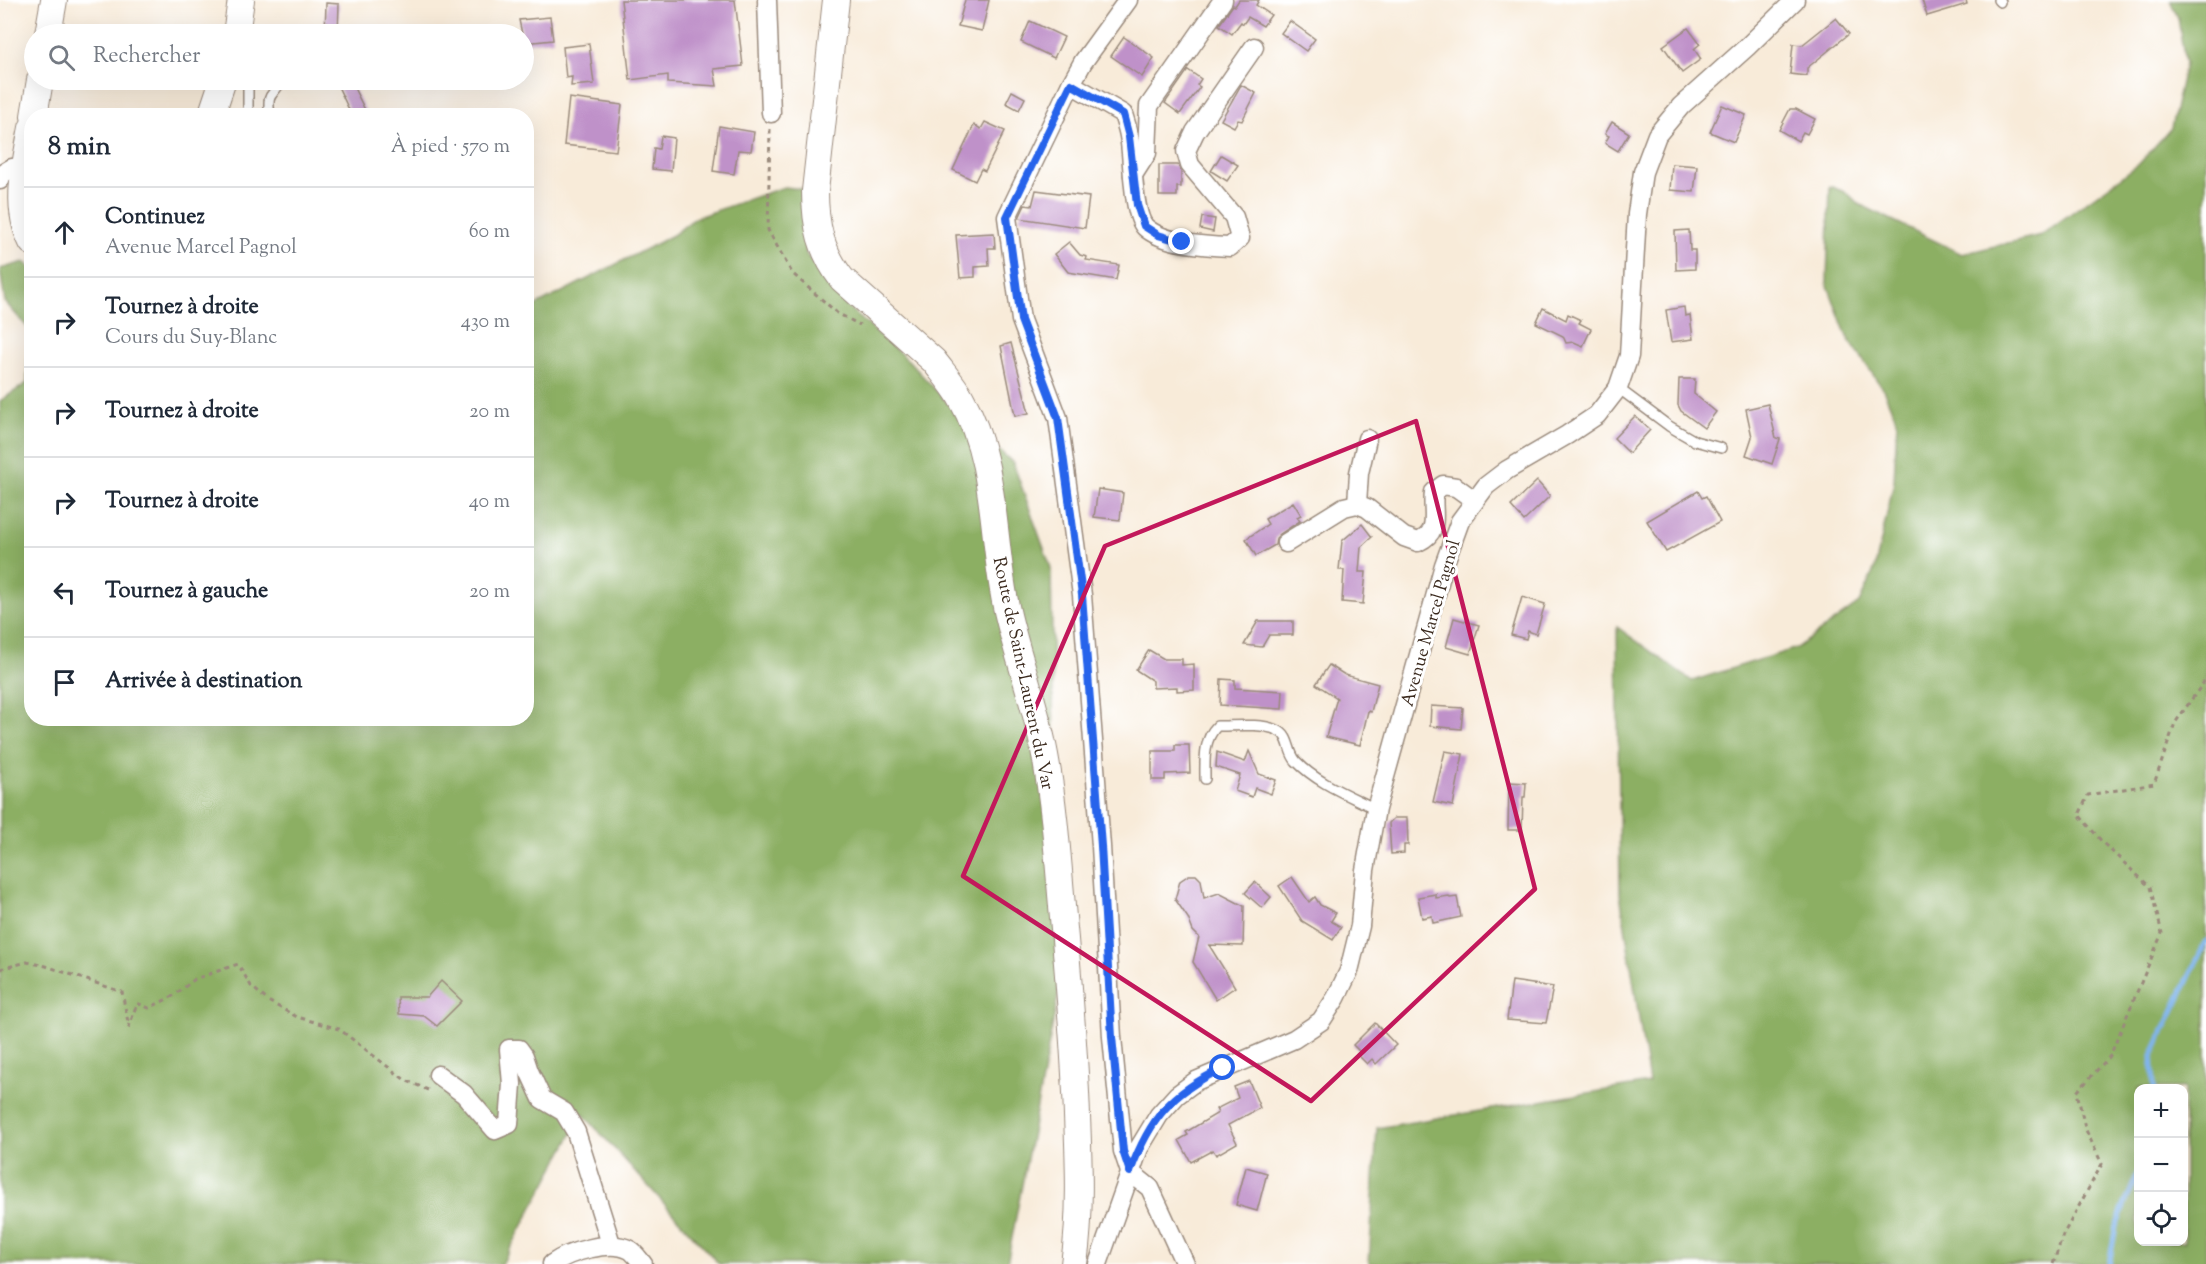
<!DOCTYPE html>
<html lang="fr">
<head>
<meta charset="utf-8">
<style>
  :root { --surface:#fff; --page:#f6f6f7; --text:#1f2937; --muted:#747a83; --line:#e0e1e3 }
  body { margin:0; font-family:"Sorts Mill Goudy",serif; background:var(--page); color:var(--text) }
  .controls { position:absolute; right:18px; bottom:18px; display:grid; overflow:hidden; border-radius:12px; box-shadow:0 6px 24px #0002 }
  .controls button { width:54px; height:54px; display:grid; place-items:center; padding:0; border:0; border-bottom:2px solid var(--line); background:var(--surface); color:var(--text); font:30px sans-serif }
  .stop { position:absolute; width:18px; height:18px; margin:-14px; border:4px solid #2563eb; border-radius:50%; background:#fff }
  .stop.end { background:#2563eb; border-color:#fff; box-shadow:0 2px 6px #0008 }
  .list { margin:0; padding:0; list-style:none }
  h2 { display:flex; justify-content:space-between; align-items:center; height:78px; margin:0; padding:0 24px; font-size:26px }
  h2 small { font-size:20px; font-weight:400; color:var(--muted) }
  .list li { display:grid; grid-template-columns:39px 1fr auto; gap:18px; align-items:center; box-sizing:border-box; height:90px; padding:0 24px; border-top:2px solid var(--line) }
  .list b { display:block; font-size:22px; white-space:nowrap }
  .list p { margin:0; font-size:20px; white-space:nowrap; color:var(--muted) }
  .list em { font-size:20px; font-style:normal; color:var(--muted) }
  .icon { flex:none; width:33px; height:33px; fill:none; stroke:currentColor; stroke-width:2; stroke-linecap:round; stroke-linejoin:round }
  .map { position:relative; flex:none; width:2206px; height:1264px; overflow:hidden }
  .search { position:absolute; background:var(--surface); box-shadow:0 6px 24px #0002; left:24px; top:24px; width:510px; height:66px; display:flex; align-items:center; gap:15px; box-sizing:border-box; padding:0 21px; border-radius:33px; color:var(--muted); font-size:22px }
  .panel { position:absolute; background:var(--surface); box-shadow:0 6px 24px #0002; left:24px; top:108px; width:510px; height:618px; border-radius:24px }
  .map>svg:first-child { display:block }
</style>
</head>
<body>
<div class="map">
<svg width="2206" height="1264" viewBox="0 0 2206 1264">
  <rect width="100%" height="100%" fill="#fff"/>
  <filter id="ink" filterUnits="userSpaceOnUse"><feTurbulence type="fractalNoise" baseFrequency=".0167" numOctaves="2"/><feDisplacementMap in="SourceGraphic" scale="12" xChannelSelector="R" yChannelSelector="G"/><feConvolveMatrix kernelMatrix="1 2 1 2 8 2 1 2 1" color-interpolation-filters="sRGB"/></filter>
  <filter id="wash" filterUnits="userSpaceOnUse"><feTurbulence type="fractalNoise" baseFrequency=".008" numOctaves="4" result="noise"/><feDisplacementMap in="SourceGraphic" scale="24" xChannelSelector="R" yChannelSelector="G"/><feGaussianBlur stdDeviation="1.35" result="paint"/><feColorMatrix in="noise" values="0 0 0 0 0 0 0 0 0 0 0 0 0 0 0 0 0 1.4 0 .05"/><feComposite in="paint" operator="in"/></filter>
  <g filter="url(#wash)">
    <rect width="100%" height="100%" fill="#f8ebd9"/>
    <!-- forest -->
    <g fill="#8caf63" stroke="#646c40" stroke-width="1.5" fill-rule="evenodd">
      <path d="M2170,0H2206V1264H1369L1377,1128L1649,1083L1620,894L1617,627L1692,681L1797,648L1859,603L1875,568L1894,482L1897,421L1883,389L1847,337L1827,283L1830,186L1847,193L1859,204L1962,254L2041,235L2139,164L2171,128L2185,64L2178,18ZM2138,1088H2184V1242H2138Z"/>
      <polygon points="784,187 804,189 806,254 850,309 909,361 955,411 1013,463 1051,568 1058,996 1007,1264 719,1264 583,1114 502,1264 0,1264 0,401 27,383 29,329 5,302 0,269 24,262 32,269 32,718 526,718 527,310 673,235 695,218"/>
    </g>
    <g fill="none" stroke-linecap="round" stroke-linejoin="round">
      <!-- stream -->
      <g stroke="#80b5ee" stroke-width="5">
        <polyline points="2154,1088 2152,1056 2206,941"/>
        <polyline points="2109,1264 2116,1226 2138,1173"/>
      </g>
    </g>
    <g id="blocks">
      <!-- building -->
      <g fill="#bf91c9">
        <polygon points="621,0 735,0 743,66 714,69 717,86 668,83 668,75 630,80"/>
        <polygon points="965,0 989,0 982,31 958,26"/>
        <polygon points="1239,0 1259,0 1256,5 1271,15 1263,26 1248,17 1243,24 1241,22 1232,34 1219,25 1233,5 1235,6"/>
        <polygon points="1922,0 1966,0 1967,4 1927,16"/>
        <polygon points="326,3 339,4 338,34 325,34"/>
        <polygon points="550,17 553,40 524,43 519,20"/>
        <polygon points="1836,18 1849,34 1807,68 1807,76 1790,74 1793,44 1802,45"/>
        <polygon points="1030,21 1064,37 1054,58 1021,42"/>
        <polygon points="1290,21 1315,39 1306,51 1281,33"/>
        <polygon points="1688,28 1700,44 1694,49 1701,59 1682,73 1663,46"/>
        <polygon points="1124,37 1154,58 1142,77 1111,56"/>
        <polygon points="589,44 594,84 571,86 572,77 566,78 563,47"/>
        <polygon points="1188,70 1201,79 1197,85 1200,87 1180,114 1165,103"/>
        <polygon points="335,80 350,80 368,116 352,116"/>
        <polygon points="1241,85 1256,93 1242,121 1238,120 1234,127 1221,120"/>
        <polygon points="1012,91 1025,98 1019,110 1006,103"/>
        <polygon points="569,98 622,105 616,151 564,145"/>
        <polygon points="1722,105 1746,115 1734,142 1710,132"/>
        <polygon points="1790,109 1796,109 1815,119 1807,134 1803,132 1798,141 1779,130"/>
        <polygon points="985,122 1005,131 985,171 981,169 975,181 953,170 974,125 981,129"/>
        <polygon points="1612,122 1629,133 1618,151 1605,143 1609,136 1605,134"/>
        <polygon points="719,126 754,132 751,151 738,150 734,174 713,171"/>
        <polygon points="661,136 674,138 671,171 652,169 654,148 659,149"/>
        <polygon points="1221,155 1238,165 1227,181 1211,171"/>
        <polygon points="1672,164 1697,166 1694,192 1670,190"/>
        <polygon points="1159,165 1178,165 1181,172 1181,187 1177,187 1177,196 1159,196"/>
        <polygon points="1036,190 1089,197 1085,228 1019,218 1025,205 1032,206"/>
        <polygon points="1202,217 1215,219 1213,232 1200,229"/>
        <polygon points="1689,230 1690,250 1695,250 1695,269 1676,270 1675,231"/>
        <polygon points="994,233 995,248 988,248 989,266 975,267 975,277 960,278 956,235"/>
        <polygon points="1069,242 1080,255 1087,257 1086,260 1119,265 1116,280 1068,272 1054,254"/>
        <polygon points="1684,307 1685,316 1690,315 1693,339 1671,342 1666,310"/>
        <polygon points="1543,308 1566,320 1568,314 1581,320 1579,323 1591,329 1583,346 1574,342 1566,343 1563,336 1536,323"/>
        <polygon points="1011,343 1029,413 1015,416 1001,346"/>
        <polygon points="1679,379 1695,379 1694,394 1716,412 1704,428 1681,411 1678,405"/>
        <polygon points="1768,404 1776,438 1780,439 1772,464 1746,455 1752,437 1746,409"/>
        <polygon points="1635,416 1650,430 1629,453 1614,438"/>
        <polygon points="1537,481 1550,496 1524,521 1511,506"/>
        <polygon points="1098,489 1123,493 1120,520 1094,517"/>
        <polygon points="1698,491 1702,498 1706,496 1720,522 1666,552 1647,521"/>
        <polygon points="1293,502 1301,515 1297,517 1300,521 1280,534 1276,538 1275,545 1256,556 1246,539 1268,524 1265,519"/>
        <polygon points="1362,524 1372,537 1361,547 1359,572 1366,572 1363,604 1342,602 1344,570 1339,570 1342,541"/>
        <polygon points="1522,597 1545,604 1536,634 1528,631 1526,639 1511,635"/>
        <polygon points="1454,618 1479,625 1470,654 1446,647"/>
        <polygon points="1258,621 1293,621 1293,635 1269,635 1262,647 1244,645"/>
        <polygon points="1149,650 1164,659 1182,659 1182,665 1194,664 1194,690 1177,691 1177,687 1153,688 1153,681 1136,670"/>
        <polygon points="1329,665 1345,675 1378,684 1371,712 1368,711 1360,745 1326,737 1337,698 1316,684"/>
        <polygon points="1221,679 1235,680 1235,688 1283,691 1282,709 1220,705"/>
        <polygon points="1431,706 1463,708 1461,729 1430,726"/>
        <polygon points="1175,745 1189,745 1190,773 1165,774 1165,780 1152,780 1152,751 1175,751"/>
        <polygon points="1249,751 1259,774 1276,780 1271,794 1255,788 1252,797 1235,791 1240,775 1216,767 1217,752 1245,762"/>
        <polygon points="1445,751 1463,754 1453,806 1433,802"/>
        <polygon points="1509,782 1526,783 1525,797 1523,797 1522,830 1508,830"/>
        <polygon points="1394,818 1407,818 1408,845 1404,845 1404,853 1391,854 1389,823"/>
        <polygon points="1189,875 1196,875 1201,880 1204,898 1219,893 1244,906 1243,946 1209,945 1235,987 1216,1000 1193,962 1199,937 1193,931 1188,918 1175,899 1180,881"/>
        <polygon points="1292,877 1309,902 1315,897 1320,905 1336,913 1331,921 1341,927 1333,940 1302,921 1279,886"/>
        <polygon points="1255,882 1271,897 1262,908 1245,893"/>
        <polygon points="1436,894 1436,898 1449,896 1450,898 1457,897 1461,917 1433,923 1432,916 1422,918 1418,897"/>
        <polygon points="441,981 462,1001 437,1026 424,1016 399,1014 398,997 427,997"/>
        <polygon points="1512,981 1553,987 1546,1023 1507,1020"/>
        <polygon points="1375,1023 1396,1045 1376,1064 1372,1059 1367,1064 1357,1054 1360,1052 1353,1045"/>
        <polygon points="1249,1081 1260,1108 1228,1125 1237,1143 1216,1155 1213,1150 1191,1162 1179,1140 1188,1135 1186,1132 1218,1113 1216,1109 1238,1098 1234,1087"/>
        <polygon points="1246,1167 1267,1173 1257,1211 1236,1205"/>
      </g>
    </g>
  </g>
  <g filter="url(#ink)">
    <use href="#blocks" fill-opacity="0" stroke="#9a8a7c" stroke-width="1.5"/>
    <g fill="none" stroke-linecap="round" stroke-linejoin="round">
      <defs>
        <g id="lane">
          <polyline points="1998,0 2000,2"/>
          <polyline points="289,34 290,30"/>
          <polyline points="248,116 248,80"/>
          <path d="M270,116C266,89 274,98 281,80"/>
          <polyline points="1618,388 1669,426 1695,441 1721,448"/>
          <path d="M1205,779C1205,760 1203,740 1217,726C1236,726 1259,723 1277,730C1291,736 1287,751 1296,761C1317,783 1348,795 1376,809"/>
        </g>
        <g id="street">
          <polyline points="767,0 771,113"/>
          <polyline points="1128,0 1083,62 1071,84 1007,217 1021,320 1058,418 1082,595 1101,846 1112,1037 1123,1151 1130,1172 1150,1188 1185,1264"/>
          <path d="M1071,84L1123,114C1125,121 1128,129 1129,136C1133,156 1132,213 1145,227C1163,244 1207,246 1230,247L1240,238L1234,217L1190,165L1186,151L1195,132L1254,47"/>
          <polyline points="1133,175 1147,153 1149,106 1223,0"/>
          <polyline points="0,180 2,174 12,168 25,167"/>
          <polyline points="1357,504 1359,473 1367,439"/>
          <path d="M1286,543L1344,507L1357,504L1367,508L1404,537L1418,542C1442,531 1431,513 1434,492L1443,485L1456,487L1474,500"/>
          <polyline points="438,1075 464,1094 495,1130 509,1124 512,1084 509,1049 519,1049 524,1056 529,1071 542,1099 564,1112 576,1132 611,1244"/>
          <path d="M552,1264C568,1252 611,1239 630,1250C635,1253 639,1260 643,1264"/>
          <polyline points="1098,1264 1139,1148 1159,1115 1177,1095 1196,1081 1294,1039 1321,1021 1336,998 1349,971 1360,926 1365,870 1376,809 1444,565 1460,521 1486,486 1507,470 1567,435 1597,415 1618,388 1629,356 1637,214 1643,172 1657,135 1681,106 1747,47 1795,0"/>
        </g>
        <g id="secondary">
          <path d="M836,0L815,191C815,225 821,252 842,279L934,361C943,373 954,385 961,398C998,463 991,540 1007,611C1018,659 1036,705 1045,755C1056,815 1059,878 1065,939C1070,998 1075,1057 1077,1116C1079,1165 1081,1215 1074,1264"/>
          <polyline points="48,34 54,0"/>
          <polyline points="236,34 241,0"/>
          <polyline points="34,116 40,80"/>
          <polyline points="211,116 223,80"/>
          <path d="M32,128C25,165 14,207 32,242"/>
        </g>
      </defs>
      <!-- lane casing -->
      <use href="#lane" stroke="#9a8a7c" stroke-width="12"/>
      <!-- street casing -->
      <use href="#street" stroke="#9a8a7c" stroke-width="21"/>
      <!-- secondary casing -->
      <use href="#secondary" stroke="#9a8a7c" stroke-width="28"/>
      <!-- path -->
      <g stroke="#9a8a7c" stroke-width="3" stroke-dasharray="4.5 4.5" stroke-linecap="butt">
        <polyline points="770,129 768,230 792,273 837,313 860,325"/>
        <polyline points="0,969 27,962 46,966 122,992 129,1027 137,1003 149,1008 173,996 195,979 238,964 251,986 268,1001 297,1017 339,1029 405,1080 428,1090"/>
        <polyline points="2053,1264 2063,1235 2102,1164 2085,1128 2077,1092 2110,1056 2162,933 2150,887 2104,844 2079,815 2088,795 2154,784 2175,723 2206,679"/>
      </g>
      <!-- lane -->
      <use href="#lane" stroke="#fff" stroke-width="9"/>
      <!-- street -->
      <use href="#street" stroke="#fff" stroke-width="18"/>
      <!-- secondary -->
      <use href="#secondary" stroke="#fff" stroke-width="26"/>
    </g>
  </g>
  <g fill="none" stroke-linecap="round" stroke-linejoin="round" filter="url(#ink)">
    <!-- route -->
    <path stroke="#2563eb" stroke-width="8" d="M1182,242L1158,235L1144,226L1137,205L1129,137L1123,114L1071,84L1007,217L1021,320L1058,418L1082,595L1101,846L1112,1037L1123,1151L1130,1172C1150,1118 1171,1093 1223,1068"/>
  </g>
  <!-- marked area -->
  <path fill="none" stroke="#c2185b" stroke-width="4.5" stroke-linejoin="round" d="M1416,421L1535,889L1311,1101L963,876L1105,546Z"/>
  <g text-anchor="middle" stroke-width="6" stroke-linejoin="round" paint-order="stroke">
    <!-- street labels -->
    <g font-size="18" fill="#3b2a1e" stroke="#fff">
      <text transform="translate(1430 623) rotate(-74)" y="6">Avenue Marcel Pagnol</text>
      <text transform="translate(1024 673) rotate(78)" y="6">Route de Saint-Laurent du Var</text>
    </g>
  </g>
</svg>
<div class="controls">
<button>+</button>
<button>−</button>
<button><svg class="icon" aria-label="locate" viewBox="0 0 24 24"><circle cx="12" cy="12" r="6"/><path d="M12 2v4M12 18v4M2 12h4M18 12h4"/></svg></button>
</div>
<div class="stop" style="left:1223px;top:1068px"></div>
<div class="stop end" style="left:1182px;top:242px"></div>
<div class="search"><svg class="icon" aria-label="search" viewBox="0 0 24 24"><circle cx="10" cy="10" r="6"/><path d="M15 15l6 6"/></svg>Rechercher</div>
<section class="panel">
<h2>8 min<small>À pied · 570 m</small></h2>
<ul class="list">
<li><svg class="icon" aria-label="ahead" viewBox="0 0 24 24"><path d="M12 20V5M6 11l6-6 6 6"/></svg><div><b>Continuez</b><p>Avenue Marcel Pagnol</p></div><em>60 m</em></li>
<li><svg class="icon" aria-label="right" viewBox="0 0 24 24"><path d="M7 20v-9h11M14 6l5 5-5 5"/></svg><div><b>Tournez à droite</b><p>Cours du Suy-Blanc</p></div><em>430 m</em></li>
<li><svg class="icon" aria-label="right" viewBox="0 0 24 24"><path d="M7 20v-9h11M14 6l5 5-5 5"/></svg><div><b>Tournez à droite</b></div><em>20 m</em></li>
<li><svg class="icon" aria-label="right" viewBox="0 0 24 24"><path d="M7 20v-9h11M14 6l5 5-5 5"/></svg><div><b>Tournez à droite</b></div><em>40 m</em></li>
<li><svg class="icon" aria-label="left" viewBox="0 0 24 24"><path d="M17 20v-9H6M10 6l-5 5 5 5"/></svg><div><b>Tournez à gauche</b></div><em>20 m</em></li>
<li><svg class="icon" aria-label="arrive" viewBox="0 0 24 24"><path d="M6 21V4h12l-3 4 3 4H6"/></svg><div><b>Arrivée à destination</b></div></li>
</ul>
</section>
</div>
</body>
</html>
